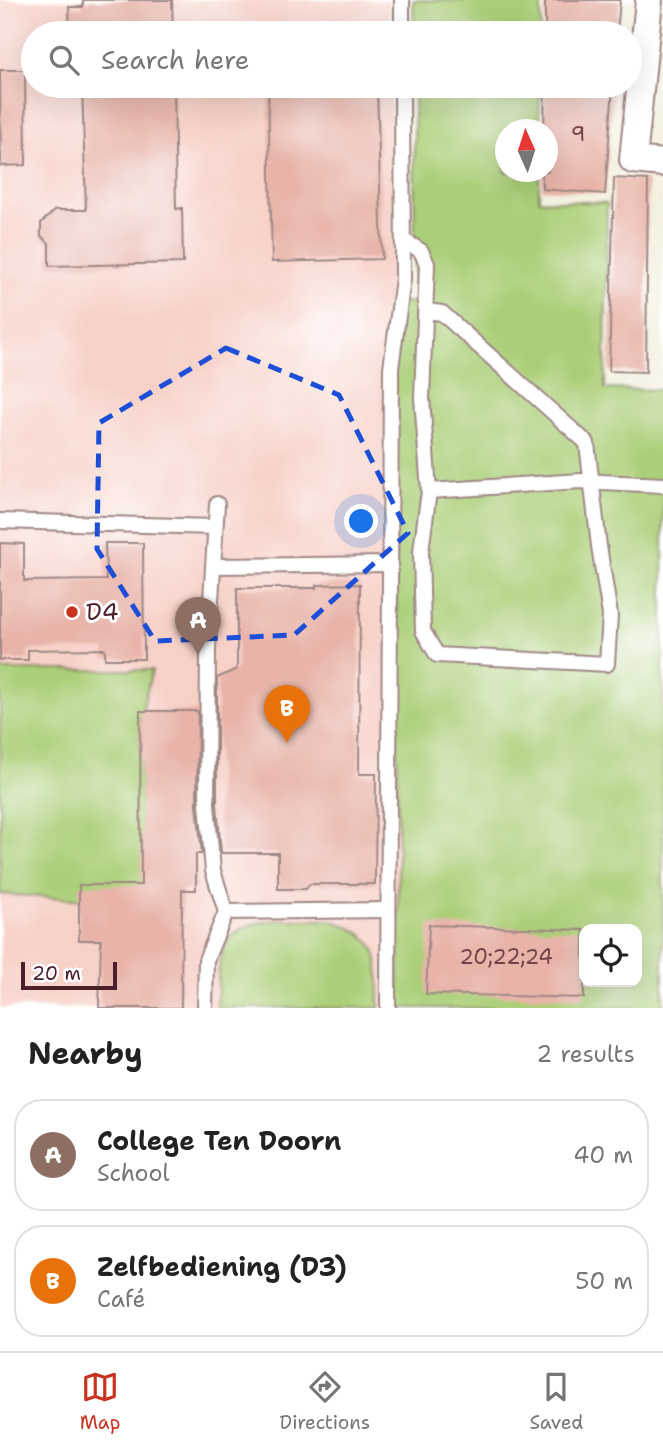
<!DOCTYPE html>
<html lang="en">
<head>
<meta charset="utf-8">
<style>
  :root { --surface:#fff; --page:#f2f2f2; --text:#222; --muted:#767676; --line:#e0e0e0; --accent:#c8321e }
  body { margin:0; font-family:"Shantell Sans",sans-serif; background:var(--page); color:var(--text) }
  .controls { position:absolute; right:21px; bottom:21px; display:grid; overflow:hidden; border-radius:14px; box-shadow:0 7px 28px #0002 }
  .controls button { width:63px; height:63px; display:grid; place-items:center; padding:0; border:0; border-bottom:2px solid var(--line); background:var(--surface); color:var(--text); font:35px sans-serif }
  .compass { position:absolute; left:495px; top:119px; width:63px; height:63px; border-radius:50%; background:var(--surface); box-shadow:0 7px 28px #0002; rotate:357deg }
  .scale { position:absolute; left:21px; bottom:18px; width:96px; box-sizing:border-box; padding-left:7px; border:4px solid #4a1f2b; border-top:0; font-size:19px; line-height:24px; white-space:nowrap; color:#4a1f2b; -webkit-text-stroke:5px #fff; paint-order:stroke }
  .you { position:absolute; left:362px; top:522px; width:24px; height:24px; margin:-18px; border:5px solid #fff; border-radius:50%; background:#1a73e8; box-shadow:0 0 0 10px #1a73e833 }
  .badge { display:grid; place-items:center; width:46px; height:46px; border-radius:50%; background:var(--accent); color:#fff; font-size:23px; font-weight:700 }
  .pin { position:absolute; translate:-50% -58px; filter:drop-shadow(0 2px 4px #0008) }
  .pin::after { content:''; position:absolute; top:37px; width:24px; height:21px; background:inherit; clip-path:polygon(0 0,100% 0,50% 100%) }
  .list { margin:0; padding:0; list-style:none }
  h2 { display:flex; justify-content:space-between; align-items:center; height:91px; margin:0; padding:0 28px; font-size:30px }
  h2 small { font-size:23px; font-weight:400; color:var(--muted) }
  .list li { display:grid; grid-template-columns:46px 1fr auto; gap:21px; align-items:center; box-sizing:border-box; height:112px; margin:0 14px 14px; padding:0 14px; border:2px solid var(--line); border-radius:28px }
  .list b { display:block; font-size:26px; white-space:nowrap }
  .list p { margin:0; font-size:23px; white-space:nowrap; color:var(--muted) }
  .list em { font-size:23px; font-style:normal; color:var(--muted) }
  .icon { flex:none; width:38px; height:38px; fill:none; stroke:currentColor; stroke-width:2; stroke-linecap:round; stroke-linejoin:round }
  .map { position:relative; flex:none; width:663px; height:1008px; overflow:hidden }
  .search { position:absolute; background:var(--surface); box-shadow:0 7px 28px #0002; left:21px; right:21px; top:21px; height:77px; display:flex; align-items:center; gap:18px; box-sizing:border-box; padding:0 24px; border-radius:38px; color:var(--muted); font-size:26px }
  .sheet { height:343px; background:var(--surface) }
  nav { display:flex; justify-content:space-around; align-items:center; box-sizing:border-box; height:98px; border-top:2px solid var(--line); background:var(--surface); font-size:19px; color:var(--muted) }
  nav a { display:grid; justify-items:center; gap:4px }
  nav .on { color:var(--accent) }
  .map>svg:first-child { display:block }
</style>
</head>
<body>
<div class="map">
<svg width="663" height="1008" viewBox="0 0 663 1008">
  <rect width="100%" height="100%" fill="#fff"/>
  <filter id="ink" filterUnits="userSpaceOnUse"><feTurbulence type="fractalNoise" baseFrequency=".0143" numOctaves="2"/><feDisplacementMap in="SourceGraphic" scale="14" xChannelSelector="R" yChannelSelector="G"/><feConvolveMatrix kernelMatrix="1 2 1 2 8 2 1 2 1" color-interpolation-filters="sRGB"/></filter>
  <filter id="wash" filterUnits="userSpaceOnUse"><feTurbulence type="fractalNoise" baseFrequency=".00686" numOctaves="4" result="noise"/><feDisplacementMap in="SourceGraphic" scale="28" xChannelSelector="R" yChannelSelector="G"/><feGaussianBlur stdDeviation="1.57" result="paint"/><feColorMatrix in="noise" values="0 0 0 0 0 0 0 0 0 0 0 0 0 0 0 0 0 1.4 0 .05"/><feComposite in="paint" operator="in"/></filter>
  <g filter="url(#wash)">
    <rect width="100%" height="100%" fill="#f4f0df"/>
    <!-- built -->
    <polygon fill="#f7d1c8" points="0,0 388,0 389,33 33,33 33,86 390,86 394,302 399,1008 0,1008"/>
    <!-- green -->
    <g fill="#abcf78" stroke="#7a7752" stroke-width="2" fill-rule="evenodd">
      <polygon points="413,0 541,2 541,33 414,33"/>
      <path d="M414,86H540L539,129L505,130V172H539V200L607,203L605,389L663,390V1008H399L394,303L415,302ZM584,929H637V982H584Z"/>
      <polygon points="0,670 152,670 140,719 144,898 88,900 0,894"/>
      <path d="M329,920C385,936 378,958 379,1008H217C218,990 217,971 222,953C235,911 296,921 329,920Z"/>
    </g>
    <g id="blocks">
      <!-- building -->
      <g fill="#e8b4a9">
        <polygon points="83,0 172,0 173,33 70,33 69,7 83,7"/>
        <polygon points="545,0 620,0 617,33 545,33"/>
        <polygon points="0,70 25,70 26,165 1,166"/>
        <polygon points="82,86 174,86 176,209 182,208 183,263 49,266 49,243 41,236 41,223 55,210 86,210"/>
        <polygon points="268,86 377,86 382,259 272,262"/>
        <polygon points="545,86 613,86 605,194 542,189 542,172 548,172 548,130 544,130"/>
        <polygon points="614,178 648,180 646,372 609,371"/>
        <polygon points="0,543 24,544 24,581 106,580 105,543 143,543 144,659 105,659 105,649 28,650 28,660 0,660"/>
        <polygon points="360,584 359,774 376,774 375,884 310,884 306,889 278,889 278,853 221,853 217,804 217,678 237,669 237,588 316,588 316,585"/>
        <polygon points="140,711 198,711 197,805 202,854 196,854 196,890 182,890 181,1008 99,1008 101,940 79,940 79,885 141,885"/>
        <polygon points="429,925 584,930 584,998 426,994"/>
      </g>
    </g>
  </g>
  <g filter="url(#ink)">
    <use href="#blocks" fill-opacity="0" stroke="#9f8885" stroke-width="2"/>
    <g fill="none" stroke-linecap="round" stroke-linejoin="round">
      <defs>
        <g id="service">
          <polyline points="402,0 402,33"/>
          <polyline points="403,240 421,251 427,264 422,398 429,491 421,551 423,631 437,655 607,664 610,615 599,546 587,443 442,313 426,311"/>
          <polyline points="429,491 581,481 663,485"/>
          <polyline points="0,521 215,527"/>
          <polyline points="213,566 391,564"/>
          <polyline points="226,912 388,910"/>
          <polyline points="205,1008 206,960 226,912 213,871 207,804 208,648 217,504"/>
          <polyline points="388,1008 391,368 403,279 402,86"/>
        </g>
        <polyline id="minor" points="649,0 633,160 663,163"/>
      </defs>
      <!-- service casing -->
      <use href="#service" stroke="#9f8885" stroke-width="18"/>
      <!-- minor casing -->
      <use href="#minor" stroke="#9f8885" stroke-width="30"/>
      <!-- service -->
      <use href="#service" stroke="#fff" stroke-width="14"/>
      <!-- minor -->
      <use href="#minor" stroke="#fff" stroke-width="26"/>
    </g>
  </g>
  <!-- marked area -->
  <path fill="none" stroke="#1d4ed8" stroke-width="5" stroke-dasharray="14 9" stroke-linejoin="round" d="M226,348L339,395L408,533L294,635L155,641L97,549L99,423Z"/>
  <!-- markers -->
  <circle fill="#c8321e" stroke="#fff" stroke-width="2.5" cx="72" cy="612" r="7"/>
  <g text-anchor="middle" stroke-width="6" stroke-linejoin="round" paint-order="stroke">
    <!-- number labels -->
    <g font-size="21" fill="#72444a">
      <text x="578" y="141">9</text>
      <text x="506" y="964">20;22;24</text>
    </g>
    <!-- poi labels -->
    <g font-size="24" fill="#4a1f2b" stroke="#fff" text-anchor="start">
      <text x="86" y="620">D4</text>
    </g>
  </g>
</svg>
<div class="controls">
<button><svg class="icon" aria-label="locate" viewBox="0 0 24 24"><circle cx="12" cy="12" r="6"/><path d="M12 2v4M12 18v4M2 12h4M18 12h4"/></svg></button>
</div>
<svg class="compass" viewBox="-18 -18 36 36"><path d="M0-13l5 13h-10z" fill="#e53935"/><path d="M0 13l5-13h-10z" fill="#767676"/></svg>
<div class="scale">20 m</div>
<div class="you"></div>
<div class="pin badge" style="left:198px;top:655px;background:#8d6e63">A</div>
<div class="pin badge" style="left:287px;top:743px;background:#e8710a">B</div>
<div class="search"><svg class="icon" aria-label="search" viewBox="0 0 24 24"><circle cx="10" cy="10" r="6"/><path d="M15 15l6 6"/></svg>Search here</div>
</div>
<section class="sheet">
<h2>Nearby<small>2 results</small></h2>
<ul class="list">
<li><span class="badge" style="background:#8d6e63">A</span><div><b>College Ten Doorn</b><p>School</p></div><em>40 m</em></li>
<li><span class="badge" style="background:#e8710a">B</span><div><b>Zelfbediening (D3)</b><p>Café</p></div><em>50 m</em></li>
</ul>
</section>
<nav>
<a class="on"><svg class="icon" aria-label="map" viewBox="0 0 24 24"><path d="M3 6l6-2 6 2 6-2v14l-6 2-6-2-6 2zM9 4v14M15 6v14"/></svg>Map</a>
<a><svg class="icon" aria-label="directions" viewBox="0 0 24 24"><path d="M12 3l9 9-9 9-9-9zM9 14v-3h6M13 9l2 2-2 2"/></svg>Directions</a>
<a><svg class="icon" aria-label="saved" viewBox="0 0 24 24"><path d="M7 4h10v16l-5-4-5 4z"/></svg>Saved</a>
</nav>
</body>
</html>
